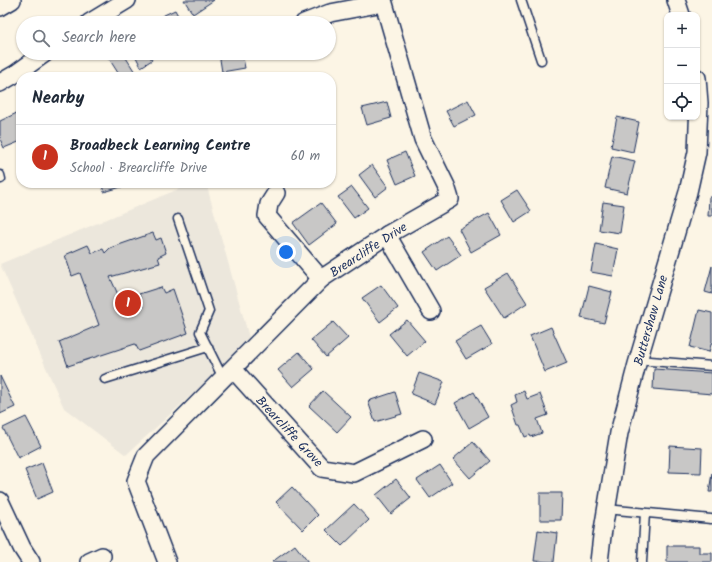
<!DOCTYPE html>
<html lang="en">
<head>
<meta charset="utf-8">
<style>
  :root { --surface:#fff; --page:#f2f2f3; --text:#1f2937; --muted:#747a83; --line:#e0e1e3; --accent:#c8321e }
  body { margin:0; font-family:Kalam,sans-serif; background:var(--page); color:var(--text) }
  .controls { position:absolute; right:12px; top:12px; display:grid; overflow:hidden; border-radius:8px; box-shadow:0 1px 3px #0004 }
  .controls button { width:36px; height:36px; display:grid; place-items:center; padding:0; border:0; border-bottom:1px solid var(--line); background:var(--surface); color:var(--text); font:20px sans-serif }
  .you { position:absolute; left:286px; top:252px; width:14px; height:14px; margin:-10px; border:3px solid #fff; border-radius:50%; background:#1a73e8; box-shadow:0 0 0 6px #1a73e833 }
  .badge { display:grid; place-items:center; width:26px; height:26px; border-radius:50%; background:var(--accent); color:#fff; font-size:13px; font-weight:700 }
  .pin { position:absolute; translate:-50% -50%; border:2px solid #fff; box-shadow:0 1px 4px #0006 }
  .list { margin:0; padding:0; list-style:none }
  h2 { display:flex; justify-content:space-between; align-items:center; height:52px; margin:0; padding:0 16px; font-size:17px }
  h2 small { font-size:13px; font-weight:400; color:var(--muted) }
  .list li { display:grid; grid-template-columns:26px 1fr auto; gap:12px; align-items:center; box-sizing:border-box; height:64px; padding:0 16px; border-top:1px solid var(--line) }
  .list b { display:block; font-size:15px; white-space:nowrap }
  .list p { margin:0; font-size:13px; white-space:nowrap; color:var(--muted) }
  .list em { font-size:13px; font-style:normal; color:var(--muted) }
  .icon { flex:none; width:22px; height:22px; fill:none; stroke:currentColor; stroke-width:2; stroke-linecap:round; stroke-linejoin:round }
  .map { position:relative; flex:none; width:712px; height:562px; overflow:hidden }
  .search { position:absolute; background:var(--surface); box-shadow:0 1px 3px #0004; left:16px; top:16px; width:320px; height:44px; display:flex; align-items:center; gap:10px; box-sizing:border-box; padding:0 14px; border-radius:22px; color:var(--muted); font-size:15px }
  .panel { position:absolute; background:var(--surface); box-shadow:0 1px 3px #0004; left:16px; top:72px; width:320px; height:116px; border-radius:16px }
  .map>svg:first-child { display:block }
</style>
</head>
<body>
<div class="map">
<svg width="712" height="562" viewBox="0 0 712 562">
  <rect width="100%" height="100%" fill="#fcf5e5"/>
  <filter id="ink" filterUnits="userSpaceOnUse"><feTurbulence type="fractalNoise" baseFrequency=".025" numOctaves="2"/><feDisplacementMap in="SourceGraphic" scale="8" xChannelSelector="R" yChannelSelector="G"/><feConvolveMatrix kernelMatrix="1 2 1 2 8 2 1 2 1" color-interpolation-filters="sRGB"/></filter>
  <g filter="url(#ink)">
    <!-- built -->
    <polygon fill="#ece7dc" points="193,183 206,183 250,341 126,455 64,408 0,264"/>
    <!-- building -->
    <g fill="#c8c7c6" stroke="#1b2f5e">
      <polygon points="184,0 214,0 193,14"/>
      <polygon points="175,10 182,23 165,23 162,16"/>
      <polygon points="235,18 237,23 219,23"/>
      <polygon points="107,53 123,53 138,77 119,77 120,76 106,54"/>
      <polygon points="134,53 148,53 152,60 141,67"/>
      <polygon points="219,53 242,53 245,68 222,72"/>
      <polygon points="468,100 476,115 454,126 446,111"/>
      <polygon points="387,102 391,118 367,125 362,108"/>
      <polygon points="21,111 21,141 4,148 0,139 0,121"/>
      <polygon points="617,117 639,122 633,152 611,147"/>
      <polygon points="405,152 415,176 397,184 387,160"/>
      <polygon points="612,156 635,161 627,193 605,188"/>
      <polygon points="372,165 388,187 375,197 359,175"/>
      <polygon points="101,183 135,183 104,192"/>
      <polygon points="352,187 368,208 354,218 338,197"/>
      <polygon points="517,190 531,211 514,222 501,200"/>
      <polygon points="709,197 712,197 712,216 708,216"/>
      <polygon points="603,202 624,205 620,233 599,230"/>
      <polygon points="321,203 337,224 309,245 293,223"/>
      <polygon points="489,213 501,235 471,252 459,229"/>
      <polygon points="153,233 156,240 161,238 166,253 158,257 160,263 110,277 127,314 143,307 139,294 161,287 164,293 173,289 188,333 139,351 135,344 68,366 59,342 99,325 80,273 72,276 65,255 88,245 92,253 103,249 105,253 110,248"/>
      <polygon points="447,236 461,255 437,271 424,252"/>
      <polygon points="596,244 618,249 613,276 591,272"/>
      <polygon points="712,266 712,294 705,292"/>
      <polygon points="508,273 527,303 504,318 484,287"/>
      <polygon points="381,285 398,308 380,322 362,298"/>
      <polygon points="589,286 612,292 604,323 581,318"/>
      <polygon points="699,310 712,313 712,341 709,352 690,347"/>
      <polygon points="407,320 425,341 407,356 389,334"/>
      <polygon points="333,322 348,338 326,357 311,340"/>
      <polygon points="481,326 492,344 466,359 455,341"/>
      <polygon points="551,327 567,363 545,372 530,336"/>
      <polygon points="299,352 314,369 293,387 278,370"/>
      <polygon points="654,369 712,373 712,394 653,389"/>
      <polygon points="419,373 444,382 435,404 411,394"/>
      <polygon points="0,376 15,407 0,414"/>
      <polygon points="323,391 351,417 337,432 309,406"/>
      <polygon points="524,391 527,399 540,394 548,415 537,419 542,433 531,437 530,435 525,437 520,425 518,425 511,405 517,402 515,395"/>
      <polygon points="395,392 402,414 375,422 368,401"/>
      <polygon points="474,392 488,417 469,428 455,403"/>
      <polygon points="26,417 41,446 18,458 3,428"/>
      <polygon points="473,442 490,461 470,478 453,459"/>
      <polygon points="670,446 702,448 701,473 669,472"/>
      <polygon points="42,463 53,492 37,499 25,470"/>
      <polygon points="440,465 452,483 430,498 417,480"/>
      <polygon points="712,473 712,492 709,492"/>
      <polygon points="396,479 411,498 391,514 376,495"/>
      <polygon points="292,487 318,515 303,530 276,502"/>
      <polygon points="540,493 562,493 561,520 540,520"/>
      <polygon points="354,504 369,520 342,546 326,530"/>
      <polygon points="538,530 557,533 554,562 534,561"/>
      <polygon points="295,545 308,562 272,562"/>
      <polygon points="667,546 699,546 699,553 712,553 712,562 667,562"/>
    </g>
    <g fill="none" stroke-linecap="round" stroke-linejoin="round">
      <defs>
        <g id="lane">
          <polyline points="521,0 541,60"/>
          <polyline points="0,175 1,179"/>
          <polyline points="178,219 209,311 200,332 223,378"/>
          <polyline points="638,360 712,366"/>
          <polyline points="105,379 208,347"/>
          <polyline points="606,509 711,519"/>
          <polyline points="642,562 645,513"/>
        </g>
        <g id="street">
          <polyline points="676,0 681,15"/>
          <polyline points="0,7 12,0"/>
          <polyline points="89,23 127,0"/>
          <polyline points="304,23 330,13 383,3"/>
          <polyline points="0,83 17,73 45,53"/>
          <polyline points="276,193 269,204 267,216 321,279"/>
          <polyline points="387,235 431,311"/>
          <polyline points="233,369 322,468 354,473 423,439"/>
          <polyline points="0,501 22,548 31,562"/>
          <polyline points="89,562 102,556"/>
          <polyline points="167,562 136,481 146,456 321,279 387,235 450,199 446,186 423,139 383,0"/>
          <polyline points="599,562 602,536 619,433 637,364 688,192 697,152 699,103 697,78"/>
        </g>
      </defs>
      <!-- lane casing -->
      <use href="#lane" stroke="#1b2f5e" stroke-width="11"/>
      <!-- street casing -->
      <use href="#street" stroke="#1b2f5e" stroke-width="20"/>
      <!-- lane -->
      <use href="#lane" stroke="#fcf5e5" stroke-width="8"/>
      <!-- street -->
      <use href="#street" stroke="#fcf5e5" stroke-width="17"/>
    </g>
  </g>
  <g text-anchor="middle" stroke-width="3" stroke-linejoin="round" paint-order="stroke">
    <!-- street labels -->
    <g font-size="13" fill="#1b2f5e" stroke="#fcf5e5">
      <text transform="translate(368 249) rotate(-33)" y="5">Brearcliffe Drive</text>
      <text transform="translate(650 320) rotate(-74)" y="5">Buttershaw Lane</text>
      <text transform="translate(290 431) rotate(47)" y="5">Brearcliffe Grove</text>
    </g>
  </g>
</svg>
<div class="controls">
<button>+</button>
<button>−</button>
<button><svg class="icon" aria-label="locate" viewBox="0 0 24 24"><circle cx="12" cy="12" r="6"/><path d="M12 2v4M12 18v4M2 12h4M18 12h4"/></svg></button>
</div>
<div class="you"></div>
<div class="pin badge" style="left:128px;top:303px">1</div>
<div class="search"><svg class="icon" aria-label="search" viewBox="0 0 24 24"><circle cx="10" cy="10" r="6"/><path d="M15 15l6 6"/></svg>Search here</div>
<section class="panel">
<h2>Nearby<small></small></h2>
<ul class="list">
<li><span class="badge">1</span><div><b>Broadbeck Learning Centre</b><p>School · Brearcliffe Drive</p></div><em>60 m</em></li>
</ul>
</section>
</div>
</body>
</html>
